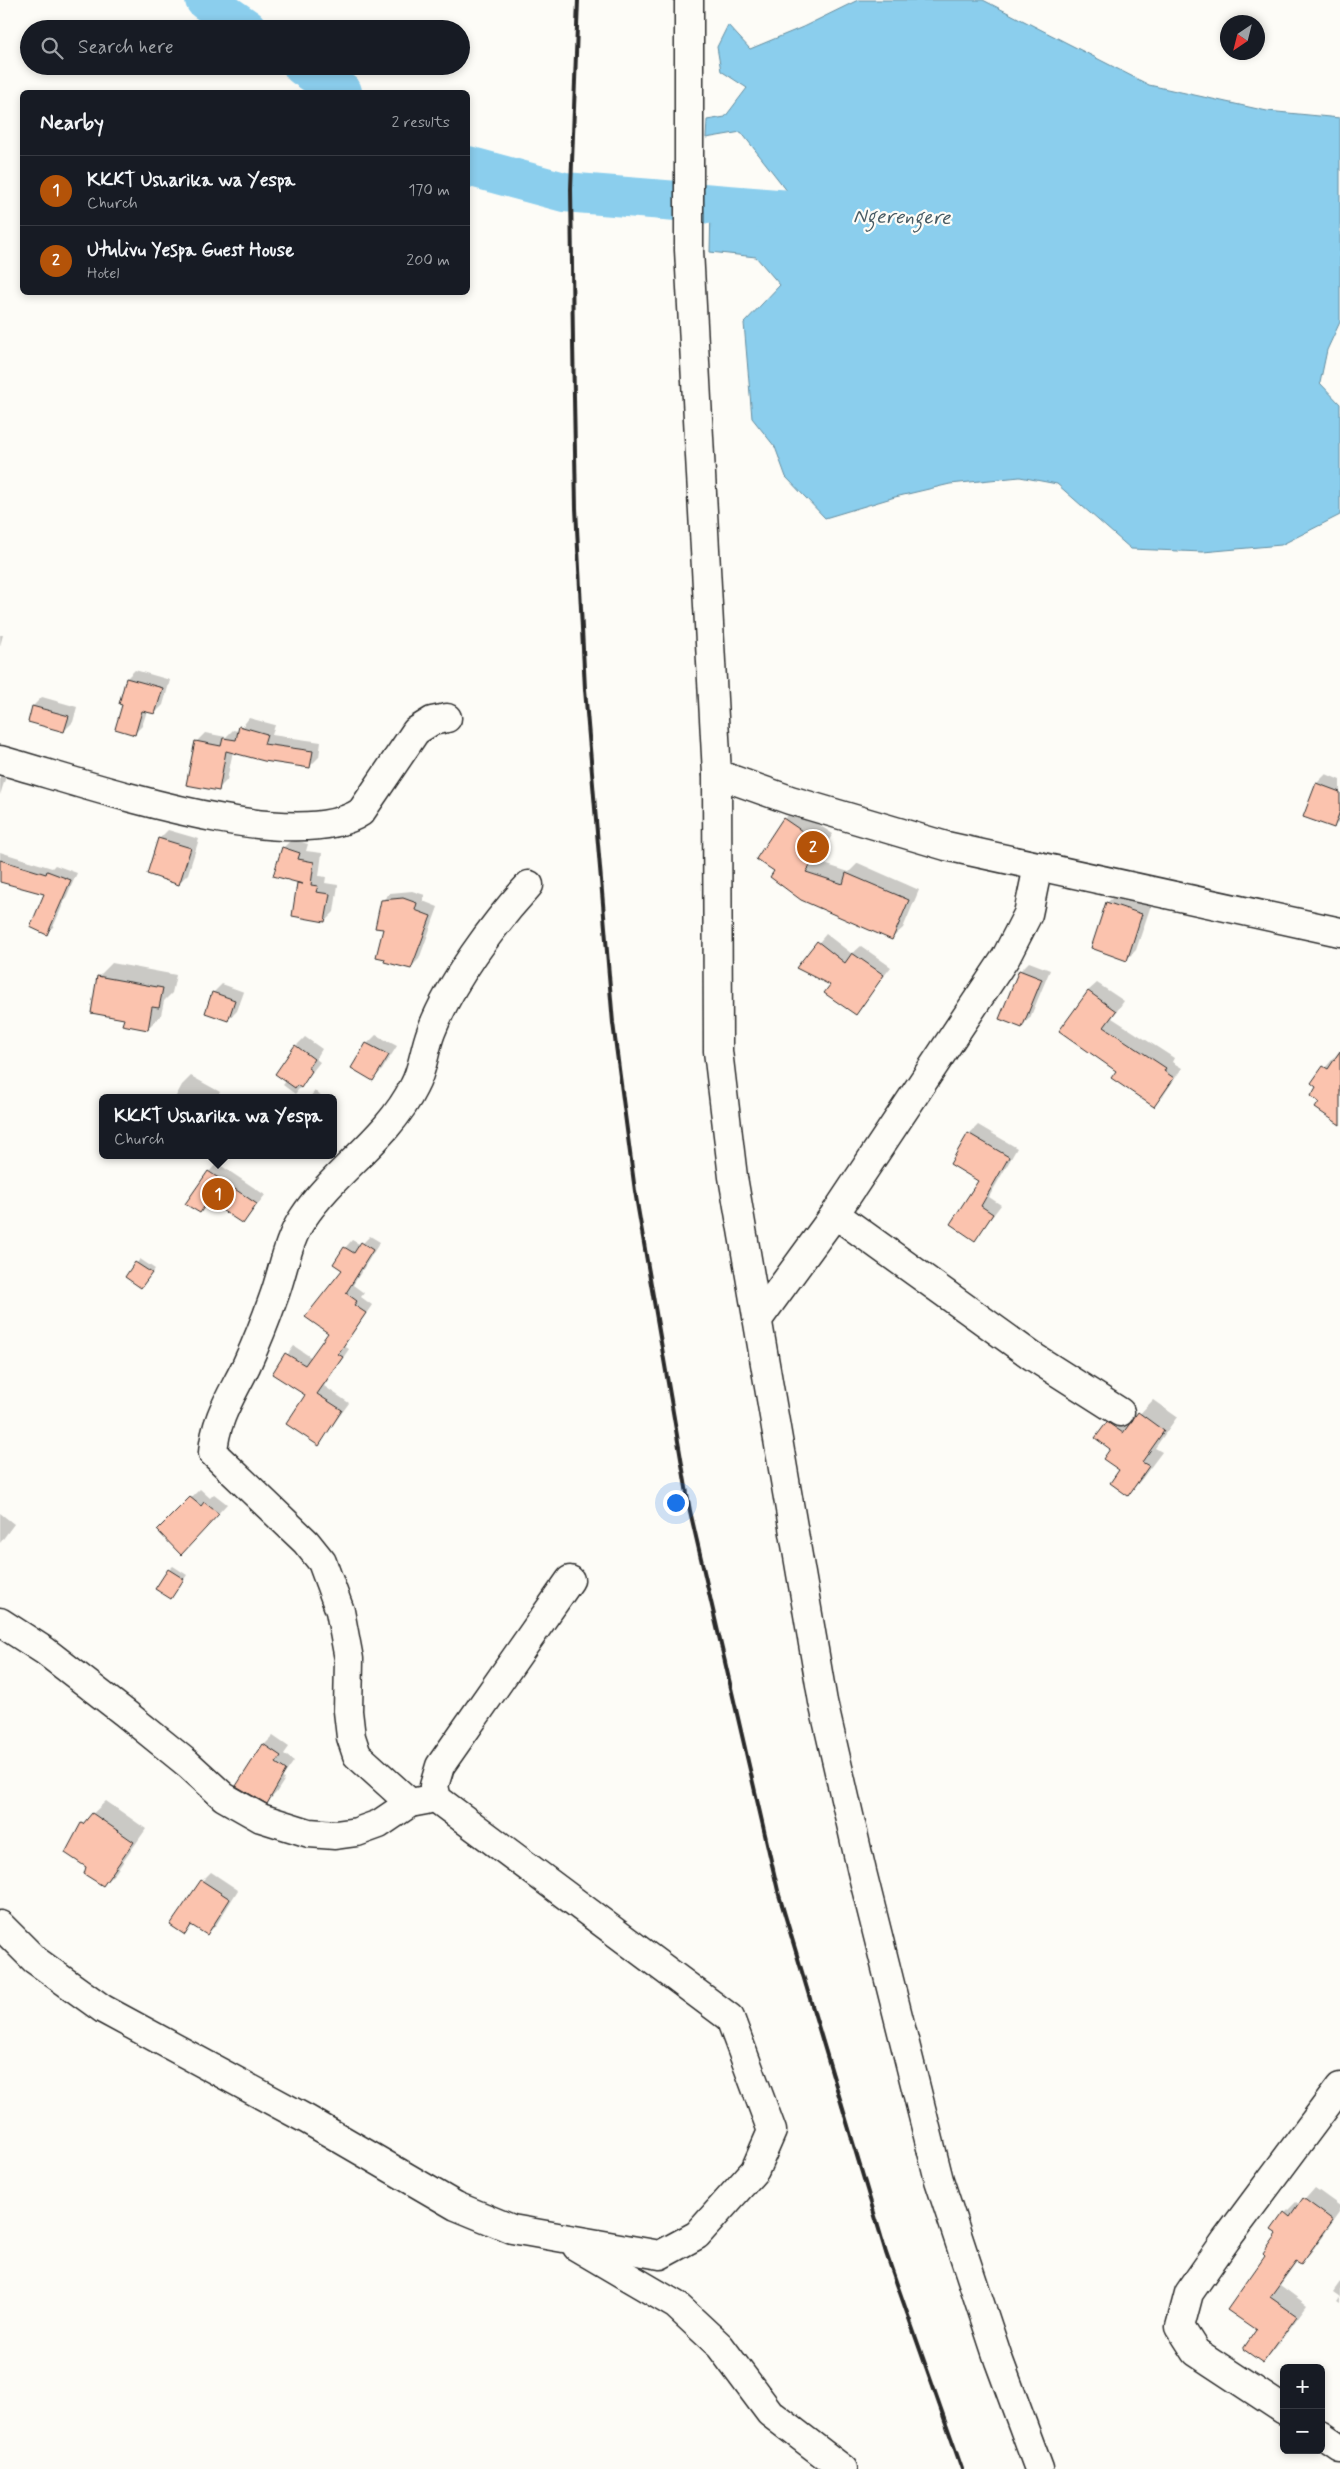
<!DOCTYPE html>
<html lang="en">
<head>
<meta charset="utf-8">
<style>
  :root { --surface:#171b24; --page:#20242c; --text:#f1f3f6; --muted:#9ea1a6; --line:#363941; --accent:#b45309 }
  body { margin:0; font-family:Mynerve,sans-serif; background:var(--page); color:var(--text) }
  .controls { position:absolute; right:15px; bottom:15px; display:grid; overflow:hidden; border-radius:8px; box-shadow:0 2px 8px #0003 }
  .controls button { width:45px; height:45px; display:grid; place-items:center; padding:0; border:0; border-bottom:1px solid var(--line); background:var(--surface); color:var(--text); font:25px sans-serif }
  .compass { position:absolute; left:1220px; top:15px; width:45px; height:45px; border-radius:50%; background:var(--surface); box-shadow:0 2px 8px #0003; rotate:215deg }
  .you { position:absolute; left:675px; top:1502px; width:18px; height:18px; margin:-12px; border:4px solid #fff; border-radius:50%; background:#1a73e8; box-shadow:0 0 0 8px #1a73e833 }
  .badge { display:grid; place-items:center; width:32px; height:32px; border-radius:50%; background:var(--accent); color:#fff; font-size:16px; font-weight:700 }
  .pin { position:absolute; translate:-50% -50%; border:2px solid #fff; box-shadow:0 1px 5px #0006 }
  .popup { position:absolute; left:99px; top:1094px; width:238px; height:65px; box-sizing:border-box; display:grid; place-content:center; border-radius:8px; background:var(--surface); filter:drop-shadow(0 1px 4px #0005); font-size:16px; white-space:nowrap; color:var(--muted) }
  .popup b { font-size:19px; color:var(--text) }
  .popup::after { content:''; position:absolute; left:50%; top:100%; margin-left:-10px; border:10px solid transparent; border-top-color:var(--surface) }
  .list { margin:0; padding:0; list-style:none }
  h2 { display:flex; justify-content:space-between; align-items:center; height:65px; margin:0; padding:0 20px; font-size:21px }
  h2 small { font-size:16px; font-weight:400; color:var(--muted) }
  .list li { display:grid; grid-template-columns:32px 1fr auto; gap:15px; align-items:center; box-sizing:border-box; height:70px; padding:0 20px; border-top:1px solid var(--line) }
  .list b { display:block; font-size:19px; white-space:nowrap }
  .list p { margin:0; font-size:16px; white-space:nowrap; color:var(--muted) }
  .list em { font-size:16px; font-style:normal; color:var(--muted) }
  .icon { flex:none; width:28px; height:28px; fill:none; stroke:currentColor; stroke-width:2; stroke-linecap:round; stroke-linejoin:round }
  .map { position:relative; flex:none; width:1340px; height:2469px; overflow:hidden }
  .search { position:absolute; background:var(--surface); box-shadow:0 2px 8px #0003; left:20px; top:20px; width:450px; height:55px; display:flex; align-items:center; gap:12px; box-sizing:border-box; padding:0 18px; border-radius:28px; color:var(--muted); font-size:19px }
  .panel { position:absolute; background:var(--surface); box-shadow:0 2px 8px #0003; left:20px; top:90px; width:450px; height:205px; border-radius:8px }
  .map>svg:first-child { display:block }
</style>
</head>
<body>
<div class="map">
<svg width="1340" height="2469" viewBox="0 0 1340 2469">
  <rect width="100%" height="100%" fill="#fdfcf7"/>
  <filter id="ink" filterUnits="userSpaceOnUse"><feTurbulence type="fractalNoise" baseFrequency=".02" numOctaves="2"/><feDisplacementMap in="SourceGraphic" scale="10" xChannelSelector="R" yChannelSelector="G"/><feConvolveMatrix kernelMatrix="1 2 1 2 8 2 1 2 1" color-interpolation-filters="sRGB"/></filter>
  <g filter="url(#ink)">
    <!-- water -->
    <polygon fill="#8bceed" stroke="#658d9f" points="858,0 983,0 1149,85 1267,111 1340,118 1340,322 1327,350 1320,383 1340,404 1340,515 1281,545 1203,552 1131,549 1057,484 1020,477 950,484 895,497 825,518 786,477 775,447 752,418 744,323 780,285 756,257 710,252 711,207 769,214 788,192 741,132 706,138 707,120 725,117 747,88 721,71 717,47 728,25 750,49 803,27"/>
    <!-- shadow -->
    <g fill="#0003">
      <polygon points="0,635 3,635 0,646"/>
      <polygon points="135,670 170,680 163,705 155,713 147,711 142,726 134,734 124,704 120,703 127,678"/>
      <polygon points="42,697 77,707 73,722 64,731 29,721 33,706"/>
      <polygon points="249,718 275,725 272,735 321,742 319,757 310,766 233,751 227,780 218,789 196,742 205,733 226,737 233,730 239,731"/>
      <polygon points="0,763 9,767 0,795"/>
      <polygon points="1326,774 1340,780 1340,820 1333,827 1305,816 1317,783"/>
      <polygon points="794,809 833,834 815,861 849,872 858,863 919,890 903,928 892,938 776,871 784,819"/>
      <polygon points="168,830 199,839 188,874 179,883 159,839"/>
      <polygon points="292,839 308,844 306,851 322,853 319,876 326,877 325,883 338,885 334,912 325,921 298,884 300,882 283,848"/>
      <polygon points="0,852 52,868 55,865 77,873 53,927 46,933 46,894 0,880"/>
      <polygon points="412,891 425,895 423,901 438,907 419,959 411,967 384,928 382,901 390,893"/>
      <polygon points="1116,894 1151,905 1136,950 1127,959 1107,903"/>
      <polygon points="826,934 852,954 861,946 891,967 855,1013 832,984 798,968"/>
      <polygon points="1029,962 1050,970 1030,1018 1021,1026 1020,971"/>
      <polygon points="112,963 176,975 172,993 164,1001 161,1015 148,1028 125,1018 98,977"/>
      <polygon points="1097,983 1124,1001 1112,1018 1174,1058 1172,1062 1182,1068 1163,1096 1154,1105 1118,1070 1088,991"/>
      <polygon points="222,984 244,992 237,1011 228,1020 213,993"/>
      <polygon points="376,1035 397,1046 382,1070 373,1079 367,1044"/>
      <polygon points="305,1037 322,1049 316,1059 320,1062 295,1094 283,1085 287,1080 296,1046"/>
      <polygon points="1338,1053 1340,1053 1340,1114 1321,1101 1318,1087 1312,1083"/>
      <polygon points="191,1076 220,1092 217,1098 175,1098 182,1085"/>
      <polygon points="315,1091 323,1098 309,1098"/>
      <polygon points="978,1125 1017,1148 989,1197 1001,1205 975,1239 980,1180 969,1134"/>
      <polygon points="217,1163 265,1195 243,1223 210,1201 199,1212 209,1172"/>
      <polygon points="370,1236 380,1242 353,1285 364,1293 361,1297 372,1305 344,1346 349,1349 324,1386 349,1403 319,1444 306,1395 273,1374 294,1346 312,1358 330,1333 344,1269 345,1248 352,1240 361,1245"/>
      <polygon points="140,1259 155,1269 141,1287 127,1276"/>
      <polygon points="1153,1400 1177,1417 1155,1448 1162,1452 1141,1480 1128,1494 1112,1448 1107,1423 1121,1409 1135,1419"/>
      <polygon points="200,1489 210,1498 214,1494 227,1504 190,1544 158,1530"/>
      <polygon points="0,1513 14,1524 0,1543"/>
      <polygon points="173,1566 187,1575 171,1598 169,1570"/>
      <polygon points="273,1736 289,1747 284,1754 294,1761 282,1778 285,1779 276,1793 267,1802 264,1745"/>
      <polygon points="106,1801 146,1829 116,1872 103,1885 88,1866 66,1852 82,1824"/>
      <polygon points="211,1872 238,1890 216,1925 207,1934 193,1925 185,1933 202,1881"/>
      <polygon points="1315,2188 1340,2206 1340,2212 1312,2251 1301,2263 1298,2260 1280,2285 1307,2305 1274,2350 1263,2362 1257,2330 1267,2256 1279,2234 1285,2213 1296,2202 1300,2205"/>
      <polygon points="1340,2282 1340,2303 1337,2301 1340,2297 1333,2292"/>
    </g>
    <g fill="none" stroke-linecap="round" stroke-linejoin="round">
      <!-- river -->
      <g stroke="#8bceed" stroke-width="40">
        <polyline points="205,0 247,29"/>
        <polyline points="303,66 342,92"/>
        <polyline points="468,166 564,192 829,213"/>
      </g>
    </g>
    <!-- building -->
    <g fill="#fbc3ae" stroke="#2b2b2b">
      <polygon points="126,678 163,688 155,714 142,711 135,735 115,729 122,705 119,704"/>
      <polygon points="32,706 69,716 64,732 28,722"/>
      <polygon points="239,726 267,734 264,744 313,751 310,768 264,761 226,751 219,791 186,785 195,741 221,746 223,738 236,740"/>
      <polygon points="1316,783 1340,792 1340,811 1334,828 1303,817"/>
      <polygon points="783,818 824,846 806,872 843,884 846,873 909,900 892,940 801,900 770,877 774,871 756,859"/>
      <polygon points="158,838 191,848 179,885 147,874"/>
      <polygon points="282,847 300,853 298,859 314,862 311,885 318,886 316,892 330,894 325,922 292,916 297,883 303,884 273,876"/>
      <polygon points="0,860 46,874 47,871 71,880 47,935 30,927 44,894 0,882"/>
      <polygon points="403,898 417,903 415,910 431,916 411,969 384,962 385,959 376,957 383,929 375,928 381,900"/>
      <polygon points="1106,902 1142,914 1127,961 1091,948"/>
      <polygon points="817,941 845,963 852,953 884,975 856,1015 824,993 830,985 796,968"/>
      <polygon points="1019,970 1042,979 1022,1028 999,1019"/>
      <polygon points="97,976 163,988 159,1008 152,1007 148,1030 122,1025 124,1019 91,1013"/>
      <polygon points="1088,991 1116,1011 1104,1027 1166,1068 1164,1071 1174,1078 1154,1107 1111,1078 1116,1071 1059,1031"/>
      <polygon points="212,992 235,1000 228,1021 205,1013"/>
      <polygon points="366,1043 389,1055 373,1081 351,1068"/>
      <polygon points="295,1045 314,1059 308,1068 312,1071 301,1088 297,1085 295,1088 275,1074"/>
      <polygon points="1340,1051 1340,1125 1315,1108 1319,1102 1311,1096 1316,1087 1311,1083 1323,1066 1328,1069"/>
      <polygon points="968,1133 1009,1157 981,1206 993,1214 975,1241 950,1224 978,1181 950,1164"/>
      <polygon points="208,1171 257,1204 243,1224 208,1201 200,1213 185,1204"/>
      <polygon points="361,1242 373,1250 346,1293 357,1301 354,1305 366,1313 338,1354 343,1357 317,1394 342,1410 319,1446 286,1424 305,1395 272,1374 285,1353 305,1365 328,1333 305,1317 342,1270 333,1264 344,1247 354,1253"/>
      <polygon points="135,1262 152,1273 141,1288 125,1277"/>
      <polygon points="1138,1412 1164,1431 1142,1462 1149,1466 1128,1496 1110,1483 1119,1470 1103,1459 1110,1449 1095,1438 1107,1422 1123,1433"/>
      <polygon points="190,1497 201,1506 204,1502 219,1514 181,1555 157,1530"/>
      <polygon points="168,1569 184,1579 171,1599 155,1589"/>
      <polygon points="263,1744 281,1756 276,1763 286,1770 267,1804 236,1786"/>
      <polygon points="92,1813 134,1842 103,1886 84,1874 86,1867 65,1853 81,1823 83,1824"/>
      <polygon points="201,1880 230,1899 207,1935 191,1925 185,1935 170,1925"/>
      <polygon points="1303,2198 1333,2220 1301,2264 1296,2261 1270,2297 1297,2316 1263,2363 1243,2349 1256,2330 1227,2310 1265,2256 1263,2254 1277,2234 1271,2230 1284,2212 1290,2217"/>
    </g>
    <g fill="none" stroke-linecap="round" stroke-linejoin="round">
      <defs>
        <g id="minor">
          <polyline points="689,0 689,250 717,774 718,1051 733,1177 823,1702 862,1872 939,2180 999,2361 1039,2469"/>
          <path d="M0,760C79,781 292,858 361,812L416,731L432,721L447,718"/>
          <polyline points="717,774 790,800 946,846 1340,932"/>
          <polyline points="835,1214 1032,1356 1120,1412"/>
          <polyline points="759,1318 835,1214 1006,957 1028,914 1038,866"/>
          <polyline points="0,1622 45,1651 125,1713 188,1764 224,1797 261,1818 309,1833 335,1835 357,1832 379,1824 410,1803 426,1800"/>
          <path d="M410,1803L357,1755L351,1737L348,1711L349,1659L340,1611L322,1562L306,1542L213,1453C215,1419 232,1395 246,1366C256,1344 265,1322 273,1299C283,1273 287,1241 303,1218C335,1170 388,1139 414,1086C423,1070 424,1050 431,1032C449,984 494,923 529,885"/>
          <polyline points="0,1925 35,1960 103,2009 308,2120 456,2206 512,2229 660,2255 697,2235 755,2170 772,2131 730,2018 437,1799 434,1786 440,1766 570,1580"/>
          <polyline points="577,2247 676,2305 720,2346 770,2413 843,2469"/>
          <polyline points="1284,2410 1196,2352 1180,2327 1189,2293 1226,2240 1340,2087"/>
          <polyline points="1321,2435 1340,2448"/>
        </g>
      </defs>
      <!-- minor casing -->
      <use href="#minor" stroke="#2b2b2b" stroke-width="31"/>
      <!-- minor -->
      <use href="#minor" stroke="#fdfcf7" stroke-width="28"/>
      <!-- rail -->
      <polyline stroke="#2b2b2b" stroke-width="4" points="578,0 571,189 573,342 576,508 585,689 613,1023 635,1191 690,1511 779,1895 886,2253 962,2469"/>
    </g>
  </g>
  <g text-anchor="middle" stroke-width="4.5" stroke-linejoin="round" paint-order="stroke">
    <!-- water labels -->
    <g font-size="20" font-style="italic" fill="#485c65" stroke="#fdfcf7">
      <text transform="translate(902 216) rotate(1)" y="7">Ngerengere</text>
    </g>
  </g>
</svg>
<div class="controls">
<button>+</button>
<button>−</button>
</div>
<svg class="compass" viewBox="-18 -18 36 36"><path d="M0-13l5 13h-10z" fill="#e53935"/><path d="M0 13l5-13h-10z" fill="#9ea1a6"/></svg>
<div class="you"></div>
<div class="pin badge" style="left:218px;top:1194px">1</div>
<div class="popup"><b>KKKT Usharika wa Yespa</b>Church</div>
<div class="pin badge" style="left:813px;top:847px">2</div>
<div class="search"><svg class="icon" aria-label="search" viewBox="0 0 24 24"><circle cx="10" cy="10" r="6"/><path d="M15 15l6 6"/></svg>Search here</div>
<section class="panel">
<h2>Nearby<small>2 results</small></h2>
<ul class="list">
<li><span class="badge">1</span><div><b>KKKT Usharika wa Yespa</b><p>Church</p></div><em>170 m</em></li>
<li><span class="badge">2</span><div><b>Utulivu Yespa Guest House</b><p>Hotel</p></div><em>200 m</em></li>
</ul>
</section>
</div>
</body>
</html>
